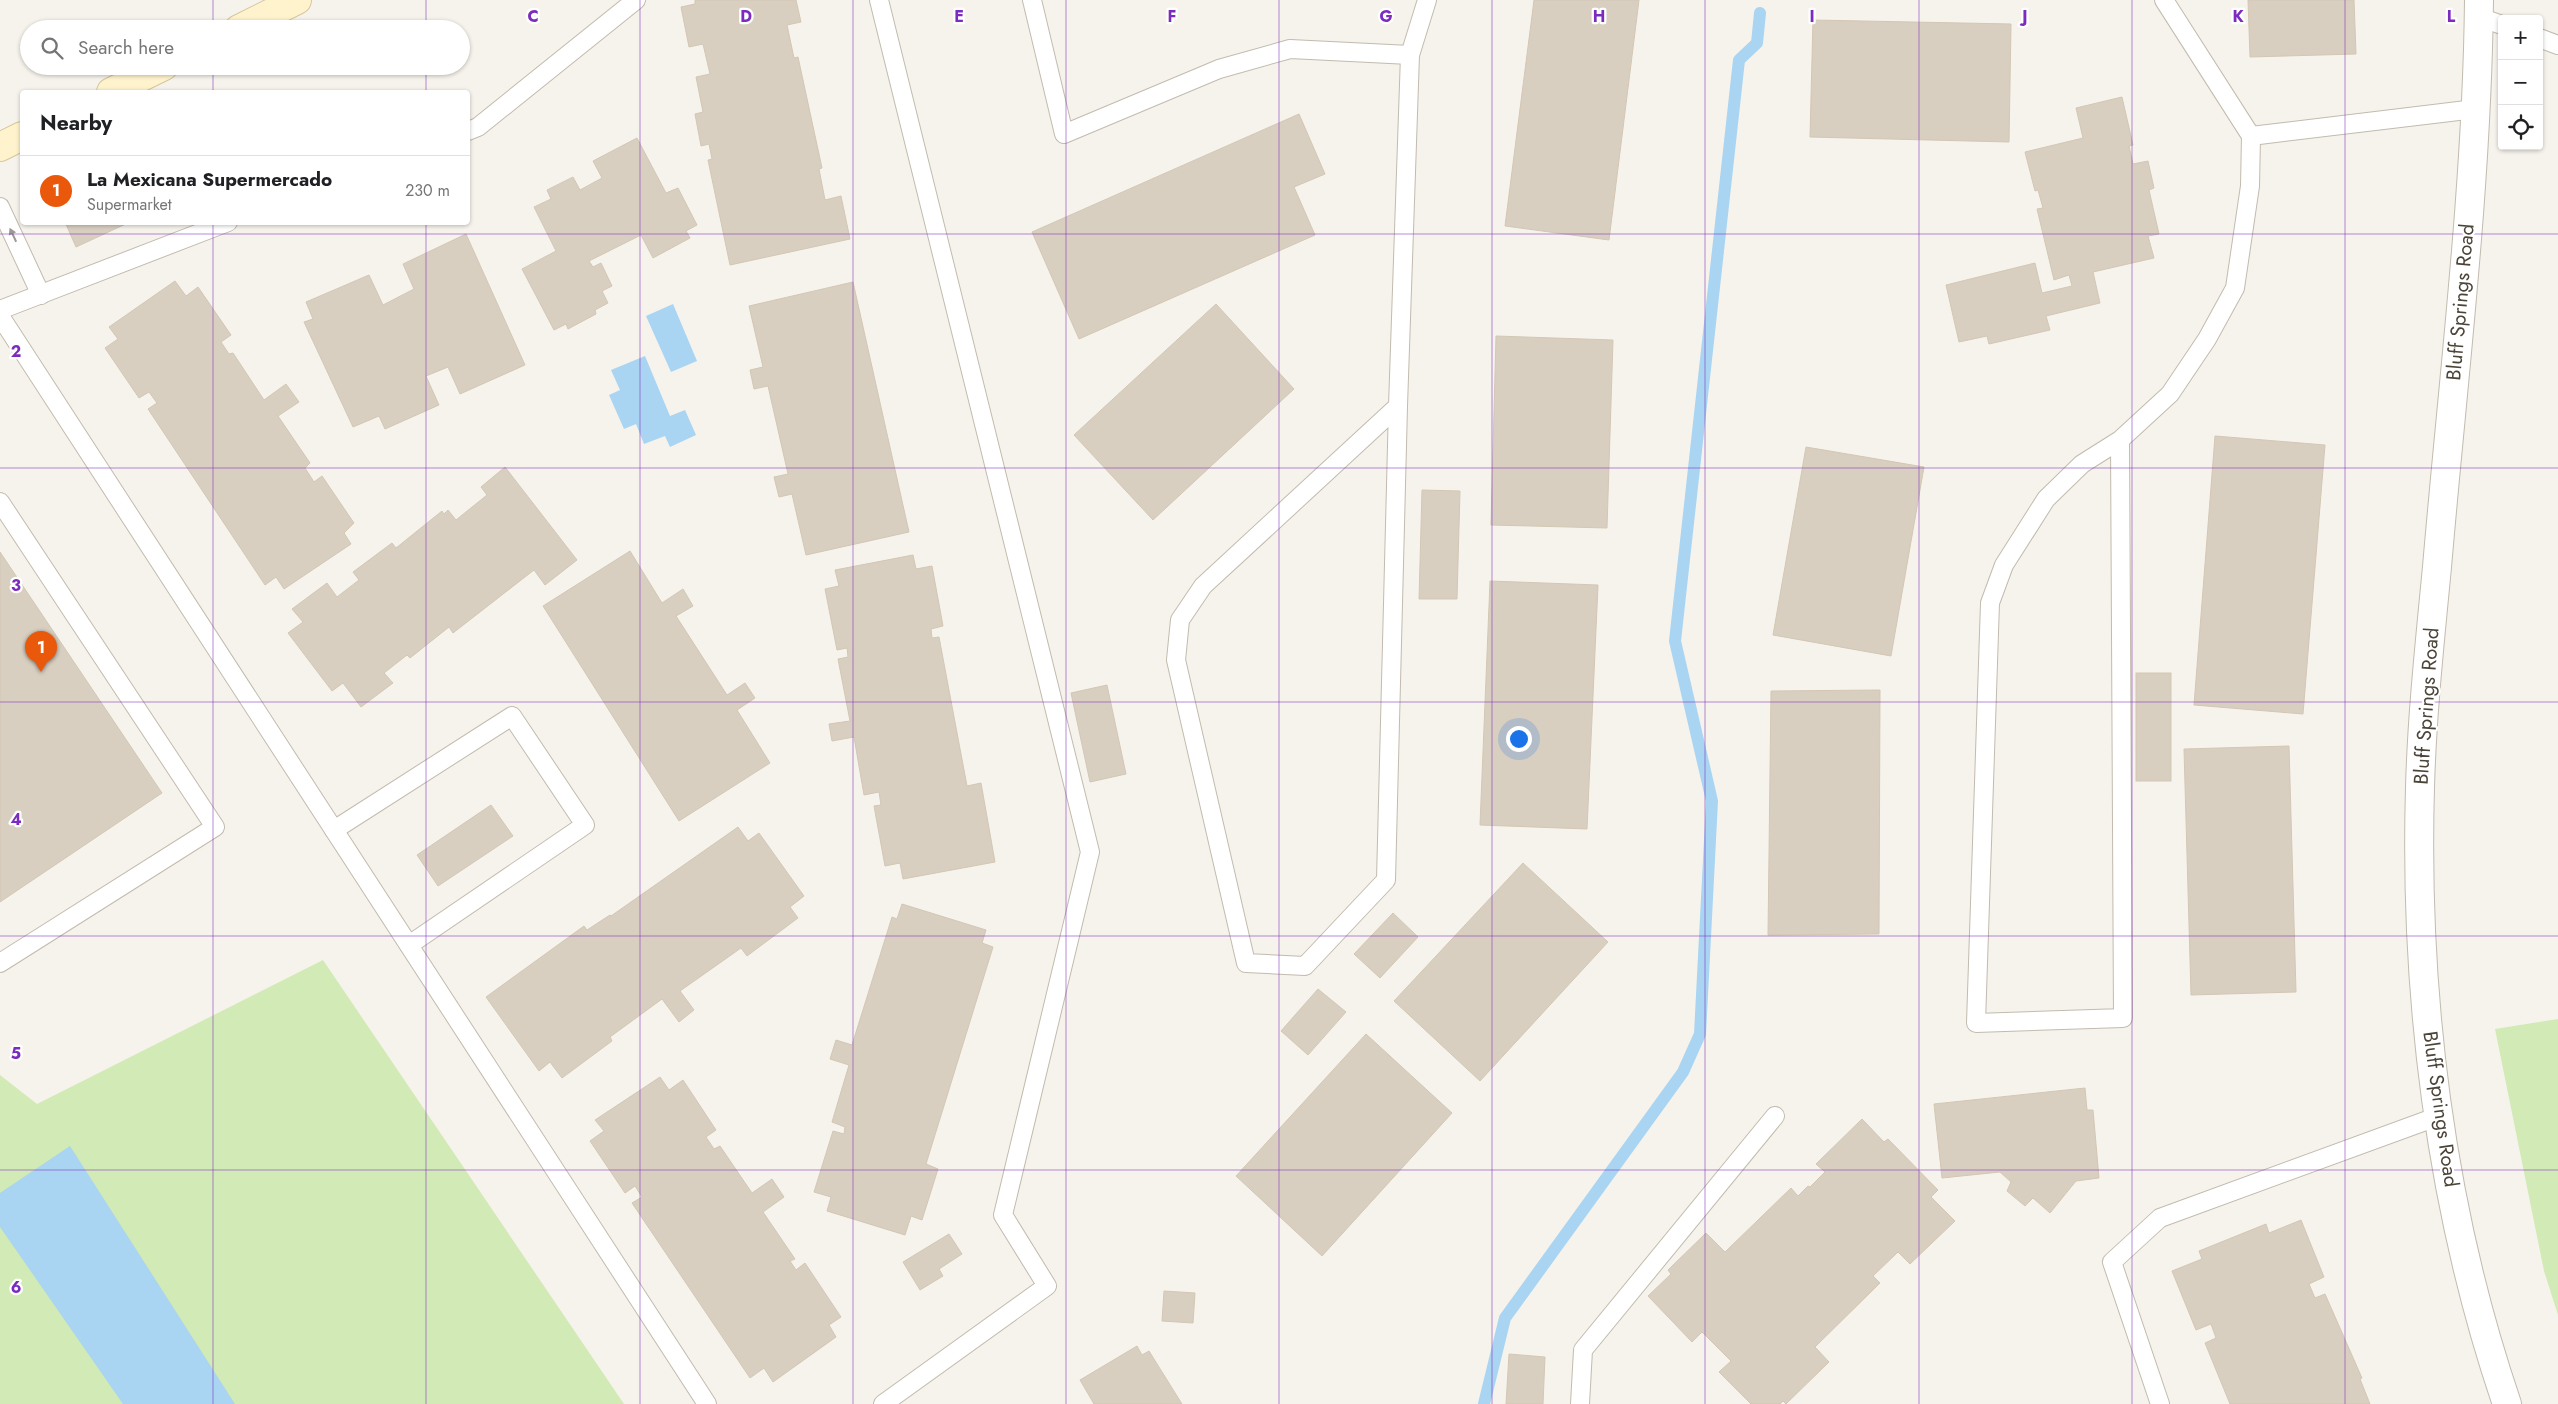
<!DOCTYPE html>
<html lang="en">
<head>
<meta charset="utf-8">
<style>
  :root { --surface:#fff; --page:#f6f6f6; --text:#202124; --muted:#757577; --line:#e0e0e0; --accent:#ea580c }
  body { margin:0; font-family:Jost,sans-serif; background:var(--page); color:var(--text) }
  .controls { position:absolute; right:15px; top:15px; display:grid; overflow:hidden; border-radius:5px; box-shadow:0 1px 4px #0004 }
  .controls button { width:45px; height:45px; display:grid; place-items:center; padding:0; border:0; border-bottom:1px solid var(--line); background:var(--surface); color:var(--text); font:25px sans-serif }
  .you { position:absolute; left:1518px; top:738px; width:18px; height:18px; margin:-12px; border:4px solid #fff; border-radius:50%; background:#1a73e8; box-shadow:0 0 0 8px #1a73e833 }
  .badge { display:grid; place-items:center; width:32px; height:32px; border-radius:50%; background:var(--accent); color:#fff; font-size:16px; font-weight:700 }
  .pin { position:absolute; translate:-50% -41px; filter:drop-shadow(0 1px 2px #0008) }
  .pin::after { content:''; position:absolute; top:26px; width:18px; height:15px; background:inherit; clip-path:polygon(0 0,100% 0,50% 100%) }
  .list { margin:0; padding:0; list-style:none }
  h2 { display:flex; justify-content:space-between; align-items:center; height:65px; margin:0; padding:0 20px; font-size:21px }
  h2 small { font-size:16px; font-weight:400; color:var(--muted) }
  .list li { display:grid; grid-template-columns:32px 1fr auto; gap:15px; align-items:center; box-sizing:border-box; height:70px; padding:0 20px; border-top:1px solid var(--line) }
  .list b { display:block; font-size:19px; white-space:nowrap }
  .list p { margin:0; font-size:16px; white-space:nowrap; color:var(--muted) }
  .list em { font-size:16px; font-style:normal; color:var(--muted) }
  .icon { flex:none; width:28px; height:28px; fill:none; stroke:currentColor; stroke-width:2; stroke-linecap:round; stroke-linejoin:round }
  .map { position:relative; flex:none; width:2558px; height:1404px; overflow:hidden }
  .search { position:absolute; background:var(--surface); box-shadow:0 1px 4px #0004; left:20px; top:20px; width:450px; height:55px; display:flex; align-items:center; gap:12px; box-sizing:border-box; padding:0 18px; border-radius:28px; color:var(--muted); font-size:19px }
  .panel { position:absolute; background:var(--surface); box-shadow:0 1px 4px #0004; left:20px; top:90px; width:450px; height:135px; border-radius:5px }
  .map>svg:first-child { display:block }
</style>
</head>
<body>
<div class="map">
<svg width="2558" height="1404" viewBox="0 0 2558 1404">
  <rect width="100%" height="100%" fill="#f6f3ec"/>
  <!-- green -->
  <g fill="#d2eab5">
    <polygon points="323,960 624,1404 0,1404 0,1075 37,1104"/>
    <polygon points="2558,1019 2558,1315 2544,1271 2495,1029"/>
  </g>
  <!-- water -->
  <g fill="#a9d4f2">
    <polygon points="673,304 697,361 671,372 646,316"/>
    <polygon points="645,356 670,416 685,410 696,435 670,447 665,436 644,444 636,424 624,429 609,395 620,390 611,370"/>
    <polygon points="70,1146 235,1404 123,1404 0,1227 0,1193"/>
  </g>
  <g fill="none" stroke-linecap="round" stroke-linejoin="round">
    <!-- stream -->
    <polyline stroke="#a9d4f2" stroke-width="12" points="1484,1404 1505,1318 1683,1072 1700,1034 1712,801 1675,641 1739,60 1757,43 1760,13"/>
  </g>
  <!-- building -->
  <g fill="#d8cfc1" stroke="#d3c7b4">
    <polygon points="695,0 796,0 801,22 787,25 794,58 798,57 822,168 819,169 825,200 841,196 850,239 730,265 708,160 712,159 709,144 701,146 695,114 703,112 696,77 710,74 703,44 689,47 681,7 695,4"/>
    <polygon points="1534,0 1639,0 1609,240 1505,226"/>
    <polygon points="2248,0 2354,0 2356,54 2250,57"/>
    <polygon points="1813,20 2011,24 2009,142 1810,137"/>
    <polygon points="2122,97 2133,145 2129,146 2133,164 2148,161 2154,188 2149,190 2159,234 2148,236 2154,258 2093,272 2100,303 2046,316 2050,330 1989,344 1987,336 1959,342 1946,285 2035,263 2042,293 2072,286 2069,275 2054,280 2037,209 2043,208 2038,190 2035,191 2025,152 2083,138 2076,108"/>
    <polygon points="1299,114 1325,174 1294,187 1315,235 1079,339 1032,232"/>
    <polygon points="637,138 666,193 678,188 697,225 686,231 690,238 653,258 641,235 589,261 593,267 601,263 612,286 602,291 608,303 595,310 596,314 568,329 566,324 554,330 522,269 556,251 534,207 551,199 547,190 573,177 580,190 602,178 593,161"/>
    <polygon points="65,222 130,222 76,247"/>
    <polygon points="466,234 525,365 460,394 448,367 426,376 439,405 385,429 379,416 353,427 304,322 313,319 306,302 369,275 383,305 414,289 403,264"/>
    <polygon points="175,281 186,296 198,287 231,335 221,342 229,354 233,353 264,400 286,384 299,402 278,416 310,463 305,468 314,482 322,476 354,523 344,533 351,544 284,589 276,577 265,585 148,409 157,403 149,392 139,398 105,348 118,339 109,327"/>
    <polygon points="853,282 909,532 806,555 792,494 779,497 774,477 788,474 768,386 754,389 750,370 763,367 749,306"/>
    <polygon points="1216,304 1294,389 1153,520 1074,435"/>
    <polygon points="1496,336 1613,340 1607,528 1491,525"/>
    <polygon points="2215,436 2325,445 2303,714 2194,705"/>
    <polygon points="1806,447 1924,467 1891,656 1773,635"/>
    <polygon points="505,467 577,560 545,585 534,570 453,633 449,627 410,658 407,655 384,673 393,683 361,707 343,683 332,691 288,633 303,622 292,609 327,583 337,597 359,580 353,572 392,543 396,548 442,511 444,514 448,510 456,520 487,495 481,487"/>
    <polygon points="1422,490 1460,491 1457,599 1419,599"/>
    <polygon points="630,551 662,603 683,589 693,606 676,616 727,695 745,683 755,698 737,710 770,763 679,821 543,606"/>
    <polygon points="0,552 162,793 0,902"/>
    <polygon points="913,555 916,569 932,566 943,626 931,629 932,638 939,637 967,786 981,783 995,862 903,879 900,863 885,866 874,806 881,805 879,792 864,795 854,737 832,741 829,724 850,721 838,659 848,657 847,648 837,650 825,589 839,586 835,570"/>
    <polygon points="1490,581 1598,585 1587,829 1480,825"/>
    <rect x="2136" y="673" width="35" height="108"/>
    <polygon points="1107,685 1126,774 1090,782 1071,693"/>
    <polygon points="1880,690 1879,934 1768,935 1771,691"/>
    <polygon points="2289,746 2296,992 2191,995 2184,749"/>
    <polygon points="491,805 513,836 438,886 417,855"/>
    <polygon points="738,827 748,841 759,833 804,896 790,907 798,918 747,956 741,948 680,991 694,1010 679,1022 662,999 610,1037 612,1041 562,1078 550,1062 539,1071 486,997 584,926 587,930 610,915 611,916"/>
    <polygon points="1523,863 1608,942 1480,1081 1394,1001"/>
    <polygon points="902,904 986,930 982,943 993,947 926,1164 938,1169 922,1220 911,1216 905,1235 827,1211 831,1197 814,1192 833,1131 844,1134 845,1127 832,1122 849,1065 830,1059 836,1040 852,1045 892,917 897,919"/>
    <polygon points="1393,913 1418,937 1380,978 1354,954"/>
    <polygon points="1318,989 1346,1012 1308,1055 1281,1031"/>
    <polygon points="1366,1034 1452,1113 1322,1256 1236,1176"/>
    <polygon points="660,1077 669,1090 683,1080 716,1130 706,1137 714,1149 720,1146 752,1193 772,1179 784,1197 763,1212 795,1259 790,1261 796,1270 805,1263 841,1317 829,1325 836,1337 773,1382 764,1368 750,1378 632,1203 642,1197 635,1186 625,1193 590,1141 604,1131 595,1120"/>
    <polygon points="2085,1088 2087,1110 2093,1110 2099,1178 2076,1181 2050,1213 2033,1198 2025,1206 2007,1191 2011,1182 2000,1172 1942,1178 1934,1104"/>
    <polygon points="1862,1119 1884,1142 1888,1139 1938,1190 1931,1197 1955,1221 1910,1264 1898,1252 1873,1276 1880,1283 1815,1347 1829,1362 1786,1404 1783,1401 1780,1404 1751,1404 1719,1372 1731,1361 1702,1332 1692,1342 1648,1296 1671,1274 1668,1270 1706,1233 1725,1252 1791,1188 1798,1196 1808,1186 1810,1187 1825,1172 1816,1164"/>
    <polygon points="2301,1220 2324,1277 2309,1284 2315,1298 2325,1294 2362,1378 2360,1379 2370,1404 2230,1404 2205,1343 2216,1338 2211,1324 2196,1330 2172,1271 2202,1259 2199,1251 2266,1224 2269,1233"/>
    <polygon points="949,1234 962,1254 939,1269 943,1276 920,1290 903,1262"/>
    <polygon points="1164,1291 1195,1293 1193,1323 1162,1321"/>
    <polygon points="1137,1346 1142,1355 1149,1351 1182,1404 1094,1404 1080,1380"/>
    <polygon points="1509,1354 1545,1357 1543,1404 1506,1404"/>
  </g>
  <g fill="none" stroke-linecap="round" stroke-linejoin="round">
    <defs>
      <g id="service">
        <polyline points="879,0 1090,852 1003,1215 1047,1286 883,1404"/>
        <polyline points="1032,0 1064,134 1219,69 1290,49 1410,55"/>
        <polyline points="2479,17 2502,25"/>
        <polyline points="2539,38 2558,45"/>
        <polyline points="468,131 478,127 636,0"/>
        <polyline points="2251,136 2475,109"/>
        <polyline points="0,207 41,295"/>
        <polyline points="0,310 228,222"/>
        <polyline points="0,316 707,1404"/>
        <polyline points="1398,406 1203,586 1180,620 1176,660 1246,963 1305,966 1386,880 1398,406 1410,55 1427,0"/>
        <polyline points="2120,440 2123,1018 1976,1023 1990,603 2004,565 2046,499 2082,464 2120,440 2170,394 2207,339 2235,288 2250,186 2251,136 2164,0"/>
        <polyline points="0,502 215,827 0,963"/>
        <polyline points="334,830 512,716 585,825 409,945"/>
        <polyline points="1580,1404 1583,1350 1775,1116"/>
        <polyline points="2160,1404 2112,1262 2160,1218 2439,1116"/>
      </g>
      <path id="minor" d="M2479,0C2477,189 2453,379 2437,567C2430,640 2422,714 2420,787C2414,994 2440,1208 2507,1404"/>
      <g id="secondary">
        <polyline points="239,29 297,0"/>
        <polyline points="111,92 164,66"/>
        <polyline points="0,147 22,136"/>
      </g>
    </defs>
    <!-- service casing -->
    <use href="#service" stroke="#c2bbae" stroke-width="20"/>
    <!-- minor casing -->
    <use href="#minor" stroke="#c2bbae" stroke-width="30"/>
    <!-- secondary casing -->
    <use href="#secondary" stroke="#d6c79b" stroke-width="30"/>
    <!-- service -->
    <use href="#service" stroke="#fff" stroke-width="18"/>
    <!-- minor -->
    <use href="#minor" stroke="#fff" stroke-width="28"/>
    <!-- secondary -->
    <use href="#secondary" stroke="#fff3cd" stroke-width="28"/>
  </g>
  <!-- one-way arrows -->
  <defs><path id="oneway-solid" d="M-6-.8H1V-3.2L6.5 0L1 3.2V.8H-6Z" transform="scale(1.25)"/></defs>
  <use fill="#9c9892" href="#oneway-solid" transform="translate(13 235) rotate(-115)"/>
  <!-- grid -->
  <path fill="none" stroke="#7b2cbf" stroke-width="1" stroke-opacity="0.55" d="M213,0V29M426,0V29M640,0V1404M853,0V1404M1066,0V1404M1279,0V1404M1492,0V1404M1705,0V1404M1919,0V1404M2132,0V1404M2345,0V1404M213,66V92M426,66V92M213,222V1404M426,222V1404M0,234H2558M0,468H2558M0,702H2558M0,936H2558M0,1170H2558"/>
  <g text-anchor="middle" stroke-width="4.5" stroke-linejoin="round" paint-order="stroke">
    <!-- street labels -->
    <g font-size="20" fill="#4b4439" stroke="#fff">
      <text transform="translate(2460 302) rotate(-85)" y="7">Bluff Springs Road</text>
      <text transform="translate(2426 706) rotate(-86)" y="7">Bluff Springs Road</text>
      <text transform="translate(2441 1109) rotate(82)" y="7">Bluff Springs Road</text>
    </g>
  </g>
  <g font-size="16" text-anchor="middle" font-weight="bold" fill="#7b2cbf" stroke="#fff" stroke-width="4.5" stroke-linejoin="round" paint-order="stroke">
    <text x="533" y="22">C</text>
    <text x="746" y="22">D</text>
    <text x="959" y="22">E</text>
    <text x="1172" y="22">F</text>
    <text x="1386" y="22">G</text>
    <text x="1599" y="22">H</text>
    <text x="1812" y="22">I</text>
    <text x="2025" y="22">J</text>
    <text x="2238" y="22">K</text>
    <text x="2451" y="22">L</text>
    <text x="16" y="357">2</text>
    <text x="16" y="591">3</text>
    <text x="16" y="825">4</text>
    <text x="16" y="1059">5</text>
    <text x="16" y="1293">6</text>
  </g>
</svg>
<div class="controls">
<button>+</button>
<button>−</button>
<button><svg class="icon" aria-label="locate" viewBox="0 0 24 24"><circle cx="12" cy="12" r="6"/><path d="M12 2v4M12 18v4M2 12h4M18 12h4"/></svg></button>
</div>
<div class="you"></div>
<div class="pin badge" style="left:41px;top:672px">1</div>
<div class="search"><svg class="icon" aria-label="search" viewBox="0 0 24 24"><circle cx="10" cy="10" r="6"/><path d="M15 15l6 6"/></svg>Search here</div>
<section class="panel">
<h2>Nearby<small></small></h2>
<ul class="list">
<li><span class="badge">1</span><div><b>La Mexicana Supermercado</b><p>Supermarket</p></div><em>230 m</em></li>
</ul>
</section>
</div>
</body>
</html>
